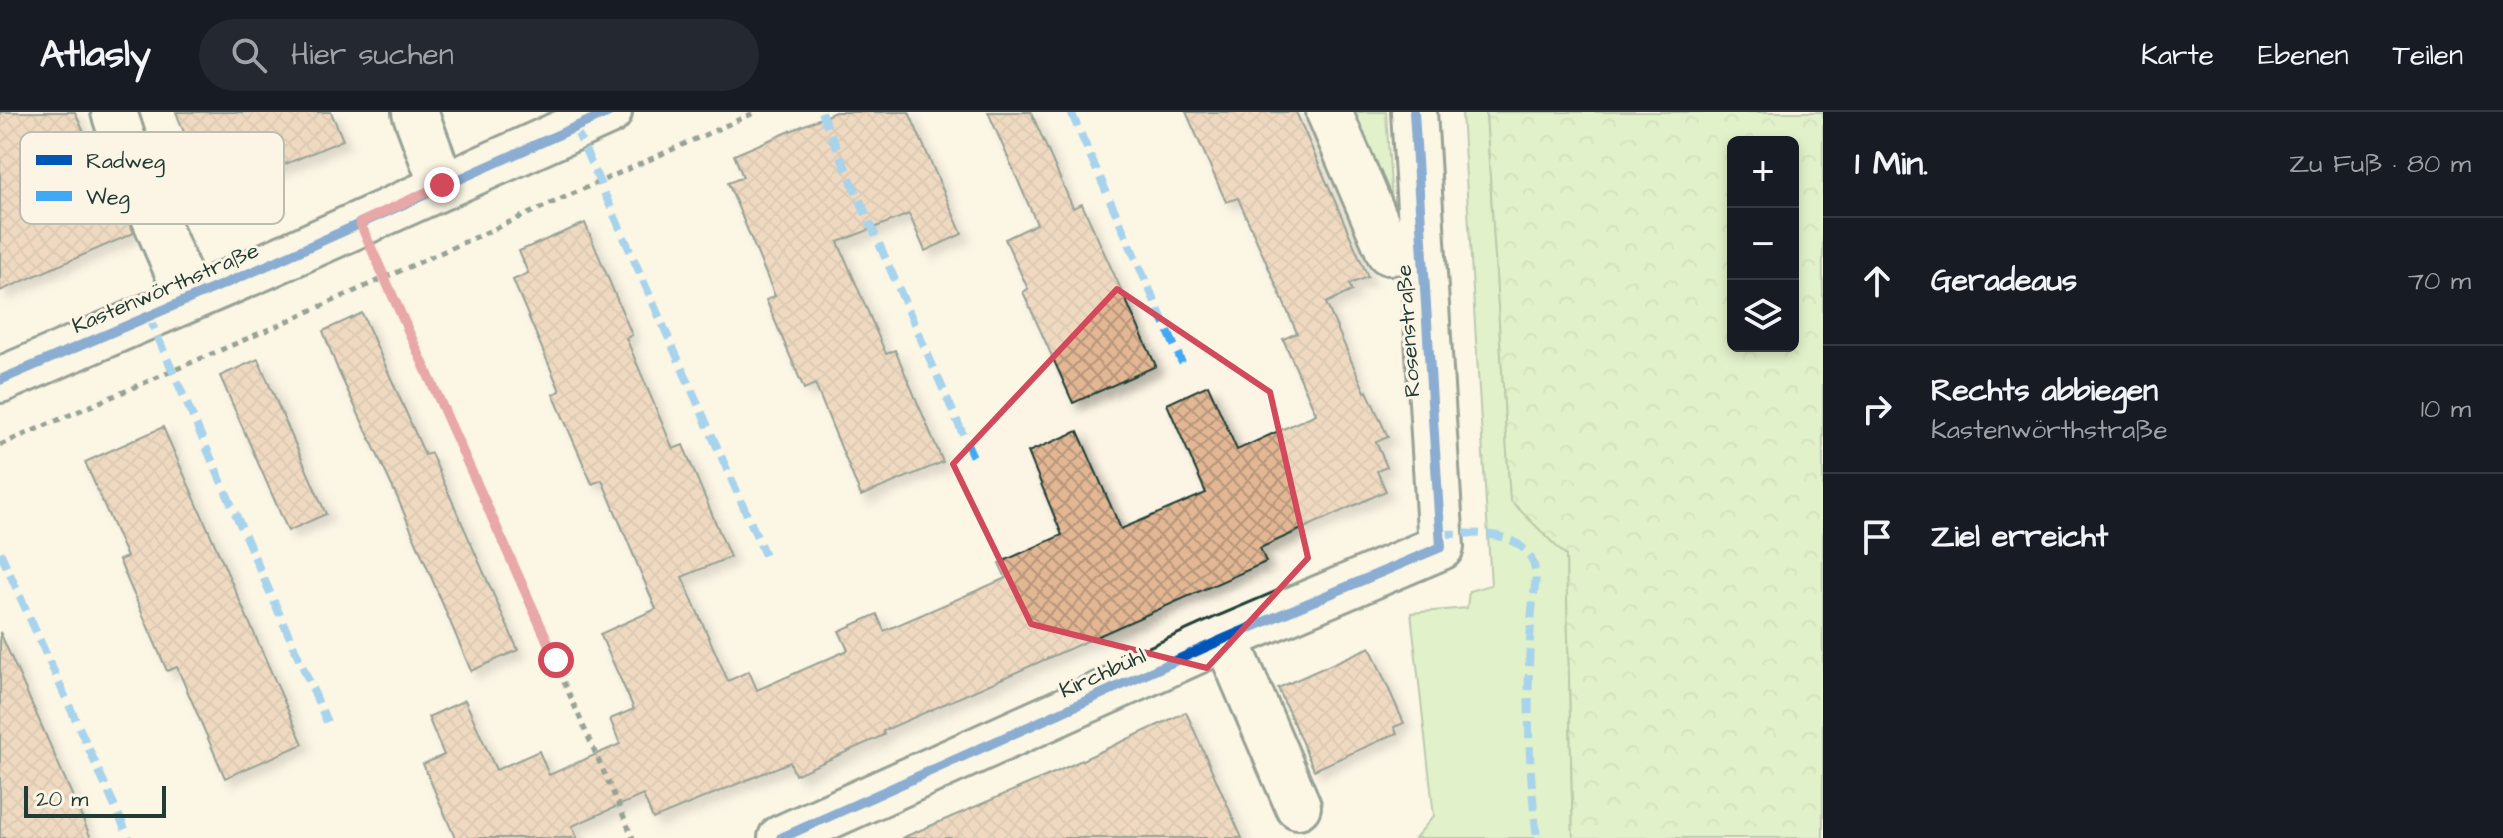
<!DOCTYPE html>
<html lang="de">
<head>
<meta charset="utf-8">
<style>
  :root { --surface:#171b24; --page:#242831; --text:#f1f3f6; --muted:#9ea1a6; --line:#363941 }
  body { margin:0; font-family:"Architects Daughter",sans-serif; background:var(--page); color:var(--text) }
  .controls { position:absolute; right:24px; top:24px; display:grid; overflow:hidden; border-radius:12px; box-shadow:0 4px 12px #0003 }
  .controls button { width:72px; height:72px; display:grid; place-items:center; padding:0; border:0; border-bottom:2px solid var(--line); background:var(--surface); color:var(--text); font:40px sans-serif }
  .scale { position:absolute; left:24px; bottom:20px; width:142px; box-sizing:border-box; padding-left:8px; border:4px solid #1f3d34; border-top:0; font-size:22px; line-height:28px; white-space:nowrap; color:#1f3d34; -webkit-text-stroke:6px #fcf5e5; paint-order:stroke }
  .stop { position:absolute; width:24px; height:24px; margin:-18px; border:6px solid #d1495b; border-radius:50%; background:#fff }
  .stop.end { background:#d1495b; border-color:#fff; box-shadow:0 2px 8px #0008 }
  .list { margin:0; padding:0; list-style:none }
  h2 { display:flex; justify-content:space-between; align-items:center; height:104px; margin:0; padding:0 32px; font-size:34px }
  h2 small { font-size:26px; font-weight:400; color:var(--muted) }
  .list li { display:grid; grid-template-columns:52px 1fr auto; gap:24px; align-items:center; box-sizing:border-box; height:128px; padding:0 32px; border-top:2px solid var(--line) }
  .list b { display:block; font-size:30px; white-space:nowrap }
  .list p { margin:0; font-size:26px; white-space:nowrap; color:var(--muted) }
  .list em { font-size:26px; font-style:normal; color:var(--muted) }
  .icon { flex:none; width:44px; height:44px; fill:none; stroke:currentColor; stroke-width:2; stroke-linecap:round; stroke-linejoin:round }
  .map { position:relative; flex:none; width:1823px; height:726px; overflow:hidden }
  header { display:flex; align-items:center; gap:48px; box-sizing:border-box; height:112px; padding:0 40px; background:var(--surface); border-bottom:2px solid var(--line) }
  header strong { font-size:38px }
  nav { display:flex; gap:44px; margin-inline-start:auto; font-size:28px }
  .search { width:560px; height:72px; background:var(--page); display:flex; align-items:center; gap:20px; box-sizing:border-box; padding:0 28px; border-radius:44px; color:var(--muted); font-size:30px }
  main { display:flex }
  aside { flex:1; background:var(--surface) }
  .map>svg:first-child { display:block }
</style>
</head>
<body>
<header>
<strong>Atlasly</strong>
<div class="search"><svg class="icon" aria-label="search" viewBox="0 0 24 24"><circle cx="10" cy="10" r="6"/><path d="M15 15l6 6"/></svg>Hier suchen</div>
<nav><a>Karte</a><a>Ebenen</a><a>Teilen</a></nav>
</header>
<main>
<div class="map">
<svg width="1823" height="726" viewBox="0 0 1823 726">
  <defs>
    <pattern id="forest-crowns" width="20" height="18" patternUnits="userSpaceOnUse" patternTransform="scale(2)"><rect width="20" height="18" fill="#c2eaa6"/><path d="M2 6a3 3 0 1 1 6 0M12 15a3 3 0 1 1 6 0" fill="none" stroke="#a6ca90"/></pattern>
    <pattern id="building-cross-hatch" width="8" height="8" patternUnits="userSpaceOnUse" patternTransform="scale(2)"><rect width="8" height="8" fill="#e3b794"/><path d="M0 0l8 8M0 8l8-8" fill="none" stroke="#b7967a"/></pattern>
    <filter id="shadow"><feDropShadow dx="7" dy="7" stdDeviation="4" flood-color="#0004"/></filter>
  </defs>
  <rect width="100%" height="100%" fill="#fcf5e5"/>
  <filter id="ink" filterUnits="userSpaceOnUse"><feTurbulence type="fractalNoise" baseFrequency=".0125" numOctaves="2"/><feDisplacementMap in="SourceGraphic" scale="16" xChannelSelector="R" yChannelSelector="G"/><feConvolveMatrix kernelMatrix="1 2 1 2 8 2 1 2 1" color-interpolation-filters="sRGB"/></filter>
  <g filter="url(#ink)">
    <!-- grass -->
    <g fill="#c2eaa6" stroke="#70946d" stroke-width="2">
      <polygon points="1337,0 1386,0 1393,105"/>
      <polygon points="1462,0 1486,0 1510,387 1566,444 1573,726 1415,726 1434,704 1411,501 1467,496 1469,479 1491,473"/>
    </g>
    <!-- forest -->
    <path fill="url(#forest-crowns)" stroke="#70946d" stroke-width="2" fill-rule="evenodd" d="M1486,0H1823V726H1573L1566,444L1510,388ZM1733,30H1793V234H1733Z"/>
    <!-- building -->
    <g fill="url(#building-cross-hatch)" stroke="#1f3d34" stroke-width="2" filter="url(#shadow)">
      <polygon points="0,0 75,0 103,64 108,61 134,121 0,179"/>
      <polygon points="176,0 331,0 343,28 178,97 154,42 187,28"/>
      <polygon points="835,0 909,0 962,122 925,139 909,102 838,130 886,242 895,238 943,350 861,384 815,272 804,277 766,188 775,184 728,71 743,65 734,43"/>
      <polygon points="988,0 1031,0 1073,96 1082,92 1156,254 1073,291 1023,180 1028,177 1005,127 1037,112"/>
      <polygon points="1186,0 1296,0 1368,165 1349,172 1352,179 1326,191 1365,280 1367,279 1388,325 1376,330 1387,355 1377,359 1386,379 1260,436 1266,450 883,619 884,623 795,663 790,650 653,707 643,683 572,714 577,726 455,726 423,652 444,643 428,605 465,588 496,658 539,639 549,663 620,632 610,607 634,597 600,522 656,497 602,368 592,372 553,282 560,279 513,168 528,161 519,139 585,111 632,223 626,226 673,337 683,333 730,445 682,465 728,569 749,559 757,578 848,538 839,519 877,502 884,519 1006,466 999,451 1062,423 1028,340 1078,319 1121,417 1206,381 1167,292 1208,273 1237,338 1316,302 1283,227 1297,221 1238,86 1226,90"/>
      <polygon points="362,201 425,343 431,341 518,538 471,559 398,387 338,258 323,219"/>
      <polygon points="258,247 326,402 288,419 220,264"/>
      <polygon points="163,315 303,632 225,666 177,555 167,559 119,448 127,445 85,350"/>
      <polygon points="0,520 43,617 91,726 0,726"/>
      <polygon points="1370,535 1404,611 1394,615 1397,621 1314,658 1278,576"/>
      <polygon points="1186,600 1242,726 902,726 1054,661"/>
    </g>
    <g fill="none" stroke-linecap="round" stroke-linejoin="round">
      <defs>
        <g id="minor">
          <polyline points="114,0 129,46 189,187"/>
          <polyline points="415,0 442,73"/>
          <polyline points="1329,0 1389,140 1422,138"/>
          <polyline points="0,268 259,157 609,0"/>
          <polyline points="1226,526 1298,694"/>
          <polyline points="781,726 1226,526 1441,435 1414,0"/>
        </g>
      </defs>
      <!-- minor casing -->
      <use href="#minor" stroke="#1f3d34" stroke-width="50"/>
      <!-- path -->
      <g stroke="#1f3d34" stroke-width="5" stroke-dasharray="6 6" stroke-linecap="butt">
        <polyline points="379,153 633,726"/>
        <polyline points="0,333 281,212 756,0"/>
      </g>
      <!-- minor -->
      <use href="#minor" stroke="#fcf5e5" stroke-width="44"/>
      <!-- quiet -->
      <g stroke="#3fa9f5" stroke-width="8" stroke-dasharray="16 8" stroke-linecap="butt">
        <polyline points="821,0 973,345"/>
        <polyline points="1071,0 1182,251"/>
        <polyline points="575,15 765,443"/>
        <polyline points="148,203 327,610"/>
        <path d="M1440,422C1468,422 1514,416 1531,446C1540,463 1533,481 1532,499C1526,575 1528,651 1537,726"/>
        <polyline points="0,440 129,726"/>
      </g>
      <defs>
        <g id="cycleway">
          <polyline points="0,268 259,157 609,0"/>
          <polyline points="781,726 1226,526 1441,435 1414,0"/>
        </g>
      </defs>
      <!-- cycleway casing -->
      <use href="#cycleway" stroke="#fcf5e5" stroke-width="15"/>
      <!-- cycleway -->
      <use href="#cycleway" stroke="#0057b8" stroke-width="10"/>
    </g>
  </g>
  <g fill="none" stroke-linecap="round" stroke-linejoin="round" filter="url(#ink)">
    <!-- route -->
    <polyline stroke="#d1495b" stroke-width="10" points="442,73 360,111 556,548"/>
  </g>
  <!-- marked area -->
  <path d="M0 0H1823V726H0ZM1117,177L1270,280L1308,446L1207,556L1031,512L953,352Z" fill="#fcf5e5" fill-opacity=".55" fill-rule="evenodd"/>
  <path fill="none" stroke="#d1495b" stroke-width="6" stroke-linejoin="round" d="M1117,177L1270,280L1308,446L1207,556L1031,512L953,352Z"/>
  <g text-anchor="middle" stroke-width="6" stroke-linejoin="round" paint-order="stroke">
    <!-- street labels -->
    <g font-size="22" fill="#1f3d34" stroke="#fcf5e5">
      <text transform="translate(165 175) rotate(-23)" y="8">Kastenwörthstraße</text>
      <text transform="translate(1407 219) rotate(-94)" y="8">Rosenstraße</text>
      <text transform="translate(1102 560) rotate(-24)" y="8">Kirchbühl</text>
    </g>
  </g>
  <!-- legend -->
  <rect x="20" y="20" width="264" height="92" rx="12" fill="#fcf5e5" stroke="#babeb0" stroke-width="2"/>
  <rect x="36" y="43" width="36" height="10" fill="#0057b8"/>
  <rect x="36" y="79" width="36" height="10" fill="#3fa9f5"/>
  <g font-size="22" fill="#1f3d34">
    <text x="86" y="56">Radweg</text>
    <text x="86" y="92">Weg</text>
  </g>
</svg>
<div class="controls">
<button>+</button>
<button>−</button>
<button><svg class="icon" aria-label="layers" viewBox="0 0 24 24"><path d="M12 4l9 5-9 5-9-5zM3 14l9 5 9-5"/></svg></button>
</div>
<div class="scale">20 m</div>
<div class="stop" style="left:556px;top:548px"></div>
<div class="stop end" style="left:442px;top:73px"></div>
</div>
<aside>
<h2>1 Min.<small>Zu Fuß · 80 m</small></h2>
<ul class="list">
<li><svg class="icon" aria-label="ahead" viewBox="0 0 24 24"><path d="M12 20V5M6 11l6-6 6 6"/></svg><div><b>Geradeaus</b></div><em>70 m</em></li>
<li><svg class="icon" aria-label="right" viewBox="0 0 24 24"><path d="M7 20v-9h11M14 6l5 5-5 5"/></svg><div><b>Rechts abbiegen</b><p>Kastenwörthstraße</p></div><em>10 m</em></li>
<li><svg class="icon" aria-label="arrive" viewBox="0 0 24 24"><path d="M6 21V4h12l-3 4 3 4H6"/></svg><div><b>Ziel erreicht</b></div></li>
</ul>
</aside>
</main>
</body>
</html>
